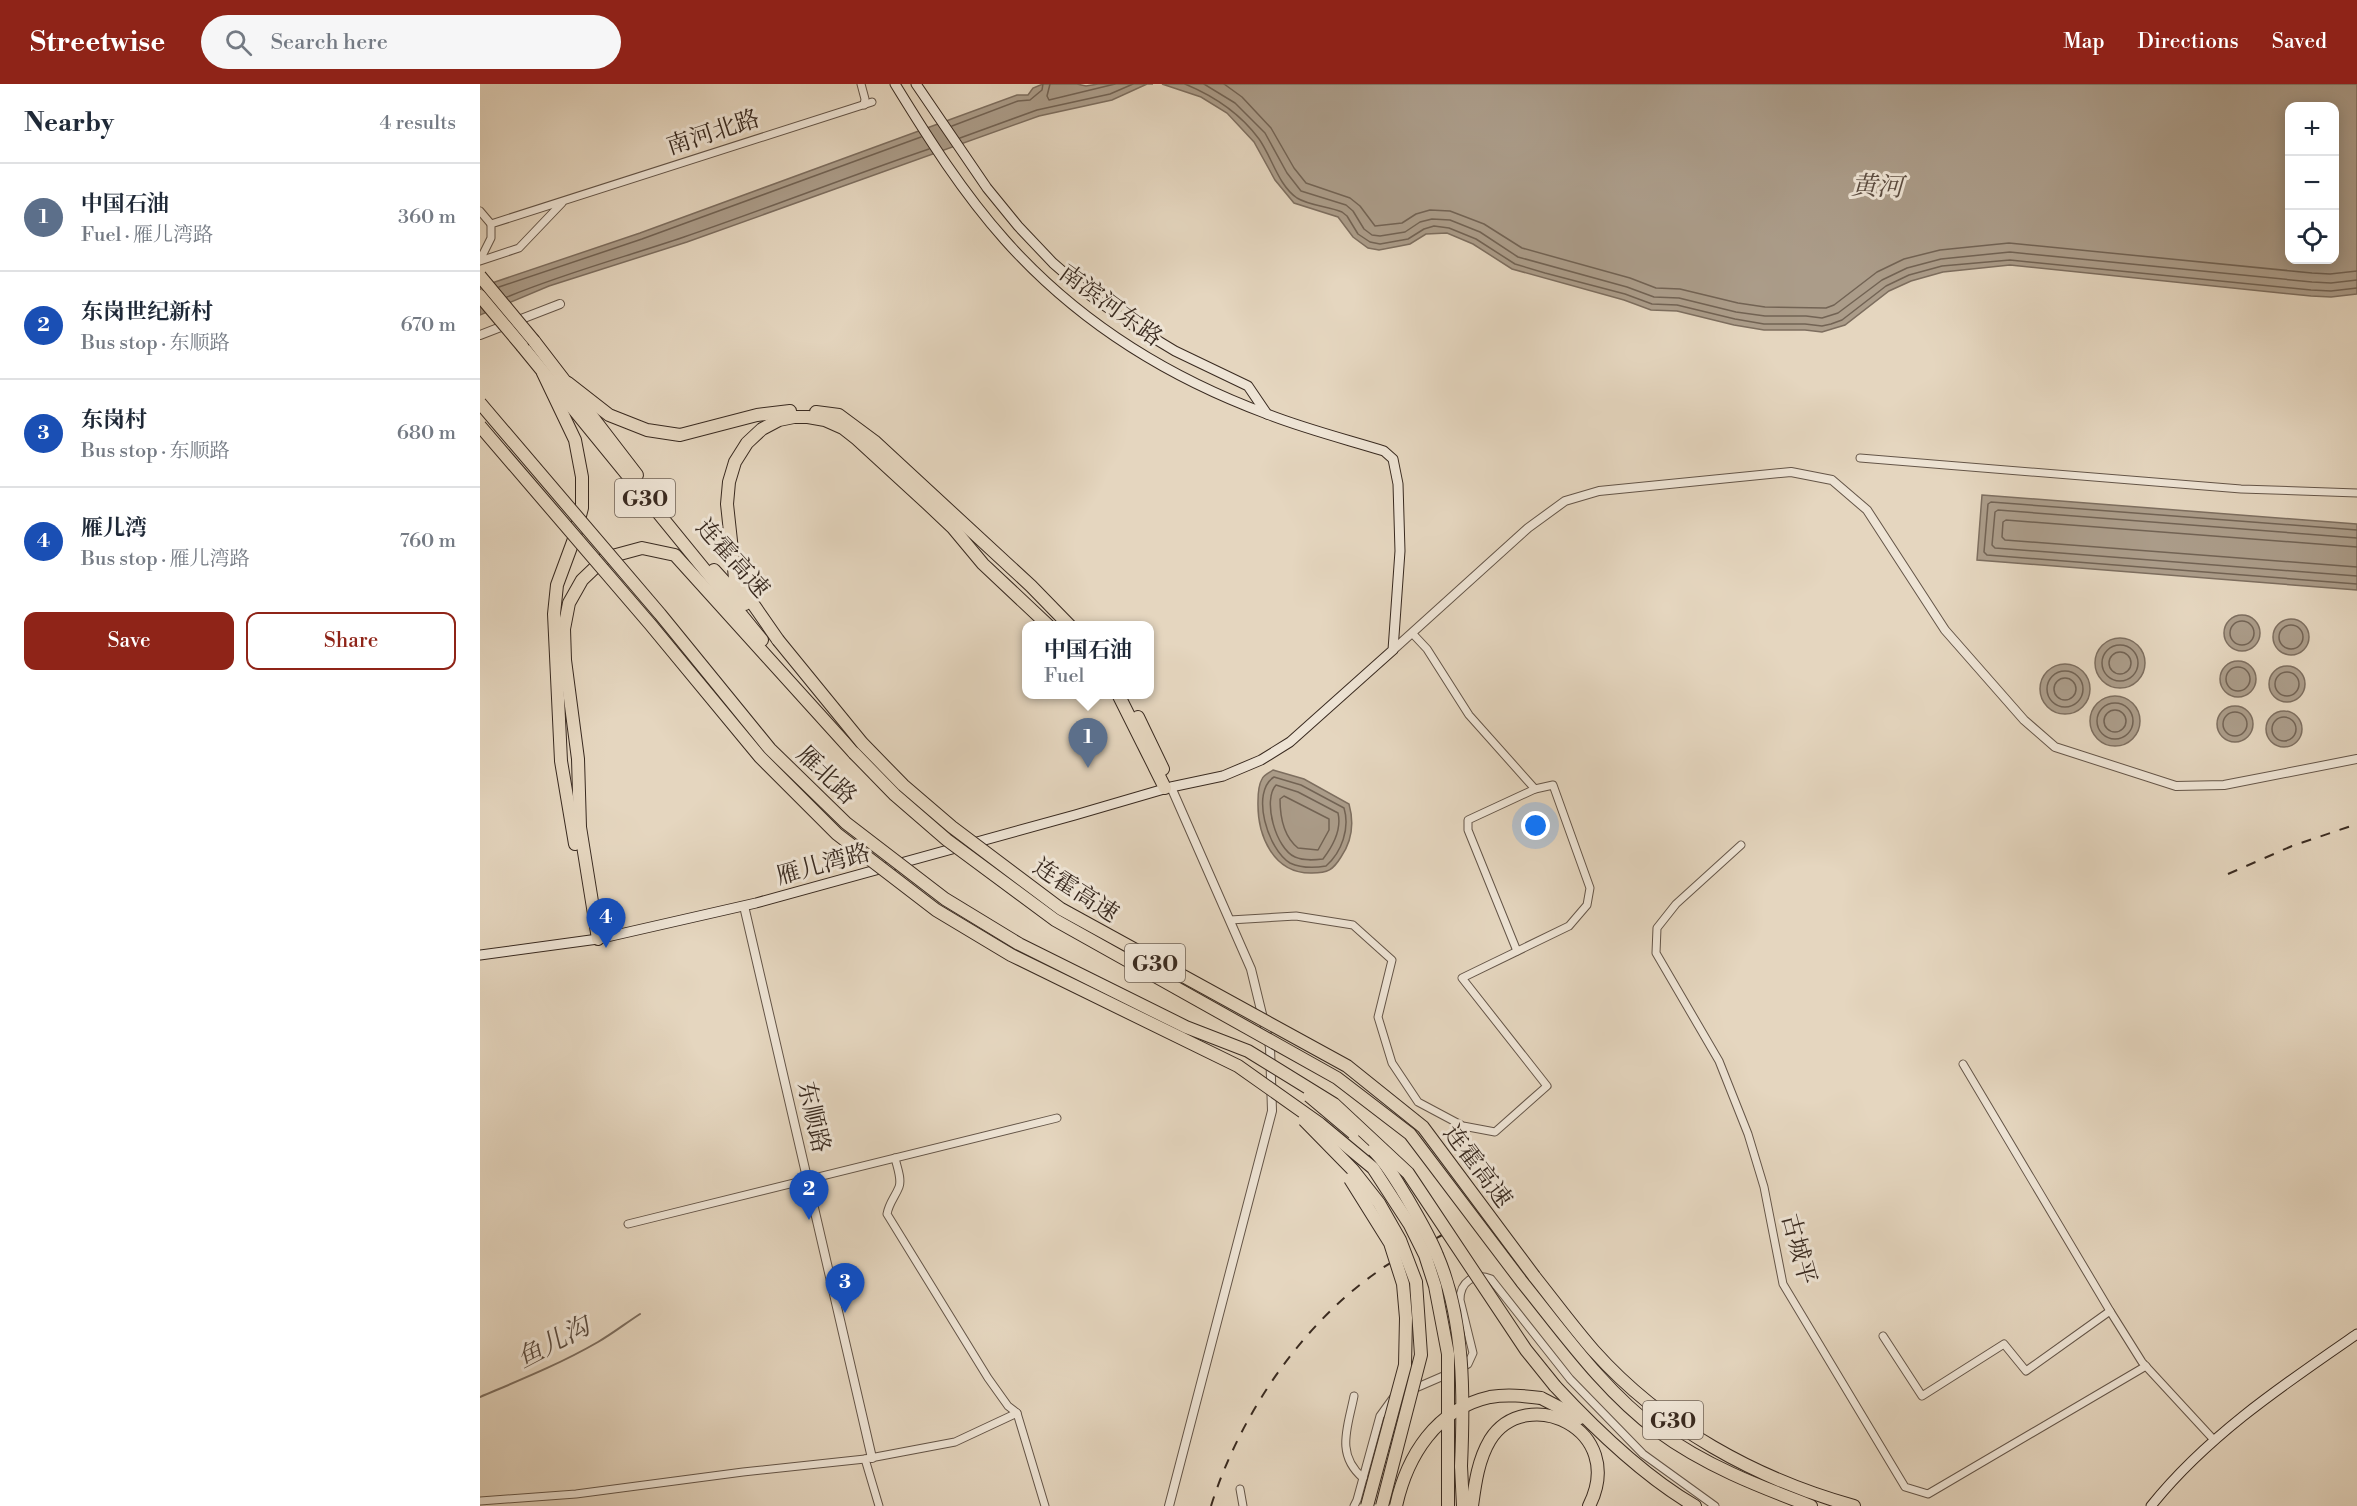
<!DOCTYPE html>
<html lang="en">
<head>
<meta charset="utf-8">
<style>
  :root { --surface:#fff; --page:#f6f6f7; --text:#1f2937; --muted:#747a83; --line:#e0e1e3; --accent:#8f2418 }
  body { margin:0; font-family:"Libre Bodoni","Noto Serif SC",serif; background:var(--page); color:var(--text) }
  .controls { position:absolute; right:18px; top:18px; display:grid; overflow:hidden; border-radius:12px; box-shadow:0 3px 15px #0003 }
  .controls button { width:54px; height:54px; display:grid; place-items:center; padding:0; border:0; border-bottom:2px solid var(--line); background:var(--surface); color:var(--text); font:30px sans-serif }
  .you { position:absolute; left:1056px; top:742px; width:21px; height:21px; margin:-15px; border:4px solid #fff; border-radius:50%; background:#1a73e8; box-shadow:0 0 0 9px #1a73e833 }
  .badge { display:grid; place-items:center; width:39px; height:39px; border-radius:50%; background:var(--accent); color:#fff; font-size:20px; font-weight:700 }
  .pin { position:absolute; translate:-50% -50px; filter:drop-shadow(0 2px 3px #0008) }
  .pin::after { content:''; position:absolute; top:32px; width:21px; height:18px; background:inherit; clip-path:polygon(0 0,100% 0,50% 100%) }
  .popup { position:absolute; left:542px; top:537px; width:132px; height:78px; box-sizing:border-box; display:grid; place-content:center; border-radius:12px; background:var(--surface); filter:drop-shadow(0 2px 4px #0005); font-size:20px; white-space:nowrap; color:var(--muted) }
  .popup b { font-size:22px; color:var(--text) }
  .popup::after { content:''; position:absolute; left:50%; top:100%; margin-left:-12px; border:12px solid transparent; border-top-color:var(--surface) }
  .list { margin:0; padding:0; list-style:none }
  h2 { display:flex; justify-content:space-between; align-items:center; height:78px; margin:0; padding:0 24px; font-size:26px }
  h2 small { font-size:20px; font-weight:400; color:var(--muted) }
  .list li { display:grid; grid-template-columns:39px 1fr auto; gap:18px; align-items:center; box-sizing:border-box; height:108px; padding:0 24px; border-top:2px solid var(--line) }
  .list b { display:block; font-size:22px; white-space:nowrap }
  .list p { margin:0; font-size:20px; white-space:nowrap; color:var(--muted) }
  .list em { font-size:20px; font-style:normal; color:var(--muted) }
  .actions { display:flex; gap:12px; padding:18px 24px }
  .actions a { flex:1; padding:14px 0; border:2px solid var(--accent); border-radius:12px; text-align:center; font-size:21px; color:var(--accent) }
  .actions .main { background:var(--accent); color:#fff }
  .icon { flex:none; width:33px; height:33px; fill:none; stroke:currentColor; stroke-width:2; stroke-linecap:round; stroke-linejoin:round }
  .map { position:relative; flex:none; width:1877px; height:1422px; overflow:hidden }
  header { display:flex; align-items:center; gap:36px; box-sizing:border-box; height:84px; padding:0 30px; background:var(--accent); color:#fff }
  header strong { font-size:28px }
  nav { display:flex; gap:33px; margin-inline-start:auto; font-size:21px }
  .search { width:420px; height:54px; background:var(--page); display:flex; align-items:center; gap:15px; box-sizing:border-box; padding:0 21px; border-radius:33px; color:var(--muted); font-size:22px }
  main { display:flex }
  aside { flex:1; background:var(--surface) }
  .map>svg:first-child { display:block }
</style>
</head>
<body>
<header>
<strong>Streetwise</strong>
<div class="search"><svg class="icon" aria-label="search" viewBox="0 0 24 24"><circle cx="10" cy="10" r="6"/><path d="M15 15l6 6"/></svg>Search here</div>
<nav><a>Map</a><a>Directions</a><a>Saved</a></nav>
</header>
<main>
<aside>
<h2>Nearby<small>4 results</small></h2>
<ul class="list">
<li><span class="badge" style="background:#5c6f8a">1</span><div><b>中国石油</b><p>Fuel · 雁儿湾路</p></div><em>360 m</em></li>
<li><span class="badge" style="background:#1a4fb4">2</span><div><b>东岗世纪新村</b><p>Bus stop · 东顺路</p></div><em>670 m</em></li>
<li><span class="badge" style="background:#1a4fb4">3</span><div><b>东岗村</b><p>Bus stop · 东顺路</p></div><em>680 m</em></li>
<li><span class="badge" style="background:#1a4fb4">4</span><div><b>雁儿湾</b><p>Bus stop · 雁儿湾路</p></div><em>760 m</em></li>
</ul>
<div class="actions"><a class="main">Save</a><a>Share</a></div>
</aside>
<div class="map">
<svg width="1877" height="1422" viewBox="0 0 1877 1422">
  <rect width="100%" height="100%" fill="#e5d6bf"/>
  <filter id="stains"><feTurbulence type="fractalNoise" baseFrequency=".00333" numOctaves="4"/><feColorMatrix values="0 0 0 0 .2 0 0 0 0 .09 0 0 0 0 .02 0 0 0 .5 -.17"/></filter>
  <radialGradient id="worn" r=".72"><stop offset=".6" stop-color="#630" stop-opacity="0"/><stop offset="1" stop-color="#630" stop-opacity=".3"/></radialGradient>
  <!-- water -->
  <g fill="#ab9c89" stroke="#7d6e5f" stroke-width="1.5" fill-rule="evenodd">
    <polygon points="563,0 597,0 606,2 618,0 673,0 667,0 632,16 559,32 207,158 69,202 0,231 0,203 160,149 537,11 548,11 553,4"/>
    <path d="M682,0H1877V210L1851,213L1831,212L1530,181L1463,188L1431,197L1409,207L1365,241L1342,248L1325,246H1284L1254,241L1197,227L1171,226L1144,216L1032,185L993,160L967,149L946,150L930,160L920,162L899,166L888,164L873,153L858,133L814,119L795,96L774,58L747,29L721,13ZM1810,22H1854V176H1810Z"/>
    <polygon points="1502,411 1877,440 1877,506 1497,476"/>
    <circle cx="1762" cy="549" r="18"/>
    <circle cx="1811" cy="553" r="18"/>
    <circle cx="1640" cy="579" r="25"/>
    <circle cx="1758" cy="595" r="18"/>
    <circle cx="1585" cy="605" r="25"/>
    <circle cx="1807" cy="600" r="18"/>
    <circle cx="1635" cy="637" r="25"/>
    <circle cx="1755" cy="640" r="18"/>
    <circle cx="1804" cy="645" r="18"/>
    <path d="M793,686L824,695L869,720C874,738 872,757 861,773C853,786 848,789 832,789C793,790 777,751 778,717C778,710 778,702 782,695C784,691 789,689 793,686Z"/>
  </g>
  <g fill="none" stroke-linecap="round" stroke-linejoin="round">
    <!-- shore -->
    <g stroke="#726354" stroke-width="1.5">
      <polyline points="570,0 567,12 569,16 635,0"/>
      <path d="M705,0C734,12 760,29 779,55C792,73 798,101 817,114C830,122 848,122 862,128L867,132L878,150L890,158L900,160L928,155L944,145L954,142L969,144L996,155L1035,180L1065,189L1145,210L1172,220L1197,221L1255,235L1284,240H1325L1342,242L1351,240L1362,236L1406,202L1429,191L1462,182L1530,176L1831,206L1851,207L1877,204"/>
      <polyline points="724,0 755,19 785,49 807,89 821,107 866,121 873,127 884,145 892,151 900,152 925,148 940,138 952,135 970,136 1000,148 1038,173 1147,203 1174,213 1199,214 1256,228 1285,232 1326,232 1342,234 1358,229 1402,196 1427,184 1461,175 1530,168 1832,198 1851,199 1877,196"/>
      <polyline points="744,0 762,13 791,44 814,84 826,99 870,114 880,122 895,142 922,139 936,130 950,126 970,127 1004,140 1042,164 1150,194 1176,204 1200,205 1258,219 1285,223 1346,224 1354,221 1397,188 1424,175 1460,166 1529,159 1832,189 1850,190 1877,187"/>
      <polyline points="472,42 538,17 550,16 562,6 563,0"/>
      <polyline points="480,54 557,26 630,10 653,0"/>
      <polyline points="19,203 162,155 441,53"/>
      <path d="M27,213C85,189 145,173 204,153C286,125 367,93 449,65"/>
      <polyline points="1877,446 1511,418 1508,420 1504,468 1507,471 1877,500"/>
      <polyline points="1877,454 1518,426 1515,428 1512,461 1515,464 1877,492"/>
      <polyline points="1877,463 1526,436 1523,438 1522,453 1525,456 1877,483"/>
      <circle cx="1762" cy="549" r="12"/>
      <circle cx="1811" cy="553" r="12"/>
      <circle cx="1640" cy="579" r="18"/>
      <circle cx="1640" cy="579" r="11"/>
      <circle cx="1758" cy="595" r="12"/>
      <circle cx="1585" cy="605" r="18"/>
      <circle cx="1807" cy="600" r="12"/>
      <circle cx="1585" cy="605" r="11"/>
      <circle cx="1635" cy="637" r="18"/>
      <circle cx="1635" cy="637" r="11"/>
      <circle cx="1755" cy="640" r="12"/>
      <circle cx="1804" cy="645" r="12"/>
      <path d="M794,693L821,701L864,724C870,744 862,768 846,782C835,784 821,784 810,779C788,766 770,708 794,693Z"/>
      <path d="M796,701L818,708L858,729C862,746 853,762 843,775C834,776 824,777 815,773C796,765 782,716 796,701Z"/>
      <path d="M804,712L849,735V746L838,766L818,764C803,752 800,733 800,715Z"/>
    </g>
    <!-- stream -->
    <path stroke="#7d6e5f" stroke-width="2" d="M0,1313C40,1296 80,1280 118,1258C132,1250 146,1239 160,1230"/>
    <defs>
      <g id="minor">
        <polyline points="381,0 385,15 384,21"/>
        <polyline points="0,127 11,140"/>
        <polyline points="0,176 11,154 11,140 392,18"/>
        <polyline points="0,177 39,164 82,119"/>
        <polyline points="1380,374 1761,405 1877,409"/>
        <polyline points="1261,761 1196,820 1177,844 1176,869 1239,977 1268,1050 1284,1103 1303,1200 1425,1403 1448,1410 1666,1282"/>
        <polyline points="750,836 816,832 873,841 912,876 898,933 912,979 938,1018 983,1042 1015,1048 1067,1002 982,894 1089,842 1107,821 1110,804 1073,701 1055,705 989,631 947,565 932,549"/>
        <polyline points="1037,867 988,746 988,736 1055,705"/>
        <polyline points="1483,980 1630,1227 1662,1278 1734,1356"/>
        <path d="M415,1074C417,1083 422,1095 419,1103C415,1113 409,1119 407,1130L508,1294L528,1322L537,1329L565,1422"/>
        <polyline points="148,1140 577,1034"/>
        <polyline points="1403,1252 1442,1312 1524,1260 1546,1287 1630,1227"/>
        <path d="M981,1284L988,1280L993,1269L980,1216C980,1198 994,1188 1011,1195L1090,1295L1163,1370L1235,1422"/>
        <polyline points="931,1306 968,1290"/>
        <path d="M874,1312C868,1343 855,1370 883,1394"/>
        <polyline points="760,1405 763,1422"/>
        <polyline points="0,1417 96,1410 263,1388 385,1375"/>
        <polyline points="399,1422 385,1375 475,1358 537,1329"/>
        <polyline points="874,1422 877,1416 900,1332 913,1314"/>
      </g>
      <g id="tertiary">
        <polyline points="0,251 80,220"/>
        <polyline points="913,566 1048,444 1085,417 1119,407 1311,388 1352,396 1387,426 1465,546 1544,636 1575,663 1696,702 1744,701 1877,675"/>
        <polyline points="264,822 392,1374"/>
        <polyline points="689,1422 792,1027 790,963 771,885 691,703"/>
      </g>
      <g id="secondary">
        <polyline points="436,0 507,104 538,142 573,179 611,212 652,241 695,267 768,302 787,330"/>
        <path d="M0,871L118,855L276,819L595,731L691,703L743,692L781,676L810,658L913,566L920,467L918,400L913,375L904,367C865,355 825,345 787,330C687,293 596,236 525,156C483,109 448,54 415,0"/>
        <path d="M1671,1422C1727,1352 1803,1301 1877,1250"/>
      </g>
      <g id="trunk">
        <path d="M1075,1302C1114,1344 1165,1393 1215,1422"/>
        <polyline points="1061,1314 1100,1334"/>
        <polyline points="981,1382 983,1422"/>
        <polyline points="968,1422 968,1388"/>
        <path d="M992,1422C995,1400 998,1376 1010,1356C1046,1299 1148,1345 1109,1422"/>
      </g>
      <g id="motorway">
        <polyline points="54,257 157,391"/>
        <polyline points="42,262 282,556"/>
        <polyline points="63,289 95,356 102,393 102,424 94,455 77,501 74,530 81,677 95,760"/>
        <polyline points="88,299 129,331 167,346 200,351 277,331 310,327"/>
        <polyline points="336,328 359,331 394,357 551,502 590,542"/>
        <polyline points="234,486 265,520"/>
        <polyline points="298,556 255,494 247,420 249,398 255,378 267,359 282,345 299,336 314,333 328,333 345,336 363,344 377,355 451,423 473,444 503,480 569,542"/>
        <polyline points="638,610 685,704"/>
        <polyline points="658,633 683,685"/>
        <polyline points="118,855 100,743 98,675 85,576 84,545 89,519 102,496 125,474 162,464 195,471 374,669"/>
        <path d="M1054,1192C1074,1217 1093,1243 1114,1267C1182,1343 1276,1395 1374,1422"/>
        <path d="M1042,1198C1084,1250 1124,1307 1178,1347C1224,1381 1278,1402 1331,1422"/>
      </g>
    </defs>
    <!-- minor casing -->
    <use href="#minor" stroke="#645548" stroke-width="9"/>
    <!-- tertiary casing -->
    <use href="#tertiary" stroke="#645548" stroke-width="10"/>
    <!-- secondary casing -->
    <use href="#secondary" stroke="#392a20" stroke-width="11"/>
    <!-- trunk casing -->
    <use href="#trunk" stroke="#392a20" stroke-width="14"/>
    <!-- motorway casing -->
    <use href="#motorway" stroke="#392a20" stroke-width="14"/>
    <!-- minor -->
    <use href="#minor" stroke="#eee4d5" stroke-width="7"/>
    <!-- tertiary -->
    <use href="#tertiary" stroke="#eee4d5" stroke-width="8"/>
    <!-- secondary -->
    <use href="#secondary" stroke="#eee4d5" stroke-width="9"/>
    <!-- trunk -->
    <use href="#trunk" stroke="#e5d6bf" stroke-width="12"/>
    <!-- motorway -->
    <use href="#motorway" stroke="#e5d6bf" stroke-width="12"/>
    <!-- rail -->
    <g stroke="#392a20" stroke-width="2" stroke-dasharray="10 10" stroke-linecap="butt">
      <polyline points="1748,790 1812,762 1877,740"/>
      <path d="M731,1422C759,1333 820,1242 897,1188C917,1173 942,1162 964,1150"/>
    </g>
    <defs>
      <g id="trunk-bridge">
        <polyline points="0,319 180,530 290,665 366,739 465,815 539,860 706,943 768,967 854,1020 928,1089 1046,1266 1075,1302"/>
        <polyline points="0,342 170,540 280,673 357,750 456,826 531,871 758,982 840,1040 893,1084 930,1141 945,1171 955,1202 968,1270 968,1388"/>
        <polyline points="829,1012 873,1049"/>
        <polyline points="824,1036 873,1086 899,1119 920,1156 936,1198 941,1271 902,1422"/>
        <path d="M893,1066C907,1079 917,1098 927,1114C938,1133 949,1151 957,1171C985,1236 984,1313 981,1382"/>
        <polyline points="870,1095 910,1159 923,1200 926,1234 925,1281 887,1422"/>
        <path d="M916,1422C927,1372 956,1325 1010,1313C1027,1310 1044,1312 1061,1314"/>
      </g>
      <g id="motorway-bridge">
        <polyline points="0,192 54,257"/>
        <polyline points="0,212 42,262"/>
        <polyline points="298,556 382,659 423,701 472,743 581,825 867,982 943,1043 1054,1192"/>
        <polyline points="374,669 415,711 467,756 575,836 857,994 930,1050 1042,1198"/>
      </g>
    </defs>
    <!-- trunk-bridge casing -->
    <use href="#trunk-bridge" stroke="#392a20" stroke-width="14" stroke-linecap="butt"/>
    <!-- motorway-bridge casing -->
    <use href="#motorway-bridge" stroke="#392a20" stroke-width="14" stroke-linecap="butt"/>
    <!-- trunk-bridge -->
    <use href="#trunk-bridge" stroke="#e5d6bf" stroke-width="12"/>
    <!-- motorway-bridge -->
    <use href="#motorway-bridge" stroke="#e5d6bf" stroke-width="12"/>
  </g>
  <g text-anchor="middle" stroke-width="6" stroke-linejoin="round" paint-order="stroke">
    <!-- shield labels -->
    <g fill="#eee4d5" stroke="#6f6256" stroke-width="1.5">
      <rect x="135" y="395" width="60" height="38" rx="4.5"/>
      <rect x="645" y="860" width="60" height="38" rx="4.5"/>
      <rect x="1163" y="1317" width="60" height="38" rx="4.5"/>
    </g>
    <g font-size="22" font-weight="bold" fill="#392a20">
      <text x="165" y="422">G30</text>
      <text x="675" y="887">G30</text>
      <text x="1193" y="1344">G30</text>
    </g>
    <!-- street labels -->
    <g font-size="24" fill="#392a20" stroke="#eee4d5">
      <text transform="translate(233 48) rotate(-18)" y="8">南河北路</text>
      <text transform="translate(631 221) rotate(36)" y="8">南滨河东路</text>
      <text transform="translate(253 474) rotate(48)" y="8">连霍高速</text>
      <text transform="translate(347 691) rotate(44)" y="8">雁北路</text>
      <text transform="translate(343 780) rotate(-15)" y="8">雁儿湾路</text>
      <text transform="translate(596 806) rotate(33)" y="8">连霍高速</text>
      <text transform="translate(334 1033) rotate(77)" y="8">东顺路</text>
      <text transform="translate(998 1082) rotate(53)" y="8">连霍高速</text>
      <text transform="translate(1319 1165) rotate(75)" y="8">古城平</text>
    </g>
    <!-- water labels -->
    <g font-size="26" font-style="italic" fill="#5b4c40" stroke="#eee4d5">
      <text transform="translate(1397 102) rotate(2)" y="9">黄河</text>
      <text transform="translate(73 1258) rotate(-28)" y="9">鱼儿沟</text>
    </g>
  </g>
  <rect width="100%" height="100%" filter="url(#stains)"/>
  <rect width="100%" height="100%" fill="url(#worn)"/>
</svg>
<div class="controls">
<button>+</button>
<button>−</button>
<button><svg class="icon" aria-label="locate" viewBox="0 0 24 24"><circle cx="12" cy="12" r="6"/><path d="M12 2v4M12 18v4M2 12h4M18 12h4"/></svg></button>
</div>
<div class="you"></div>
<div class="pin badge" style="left:608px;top:684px;background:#5c6f8a">1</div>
<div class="popup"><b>中国石油</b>Fuel</div>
<div class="pin badge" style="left:329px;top:1136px;background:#1a4fb4">2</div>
<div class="pin badge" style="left:365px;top:1229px;background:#1a4fb4">3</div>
<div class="pin badge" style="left:126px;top:864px;background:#1a4fb4">4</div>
</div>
</main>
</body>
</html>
